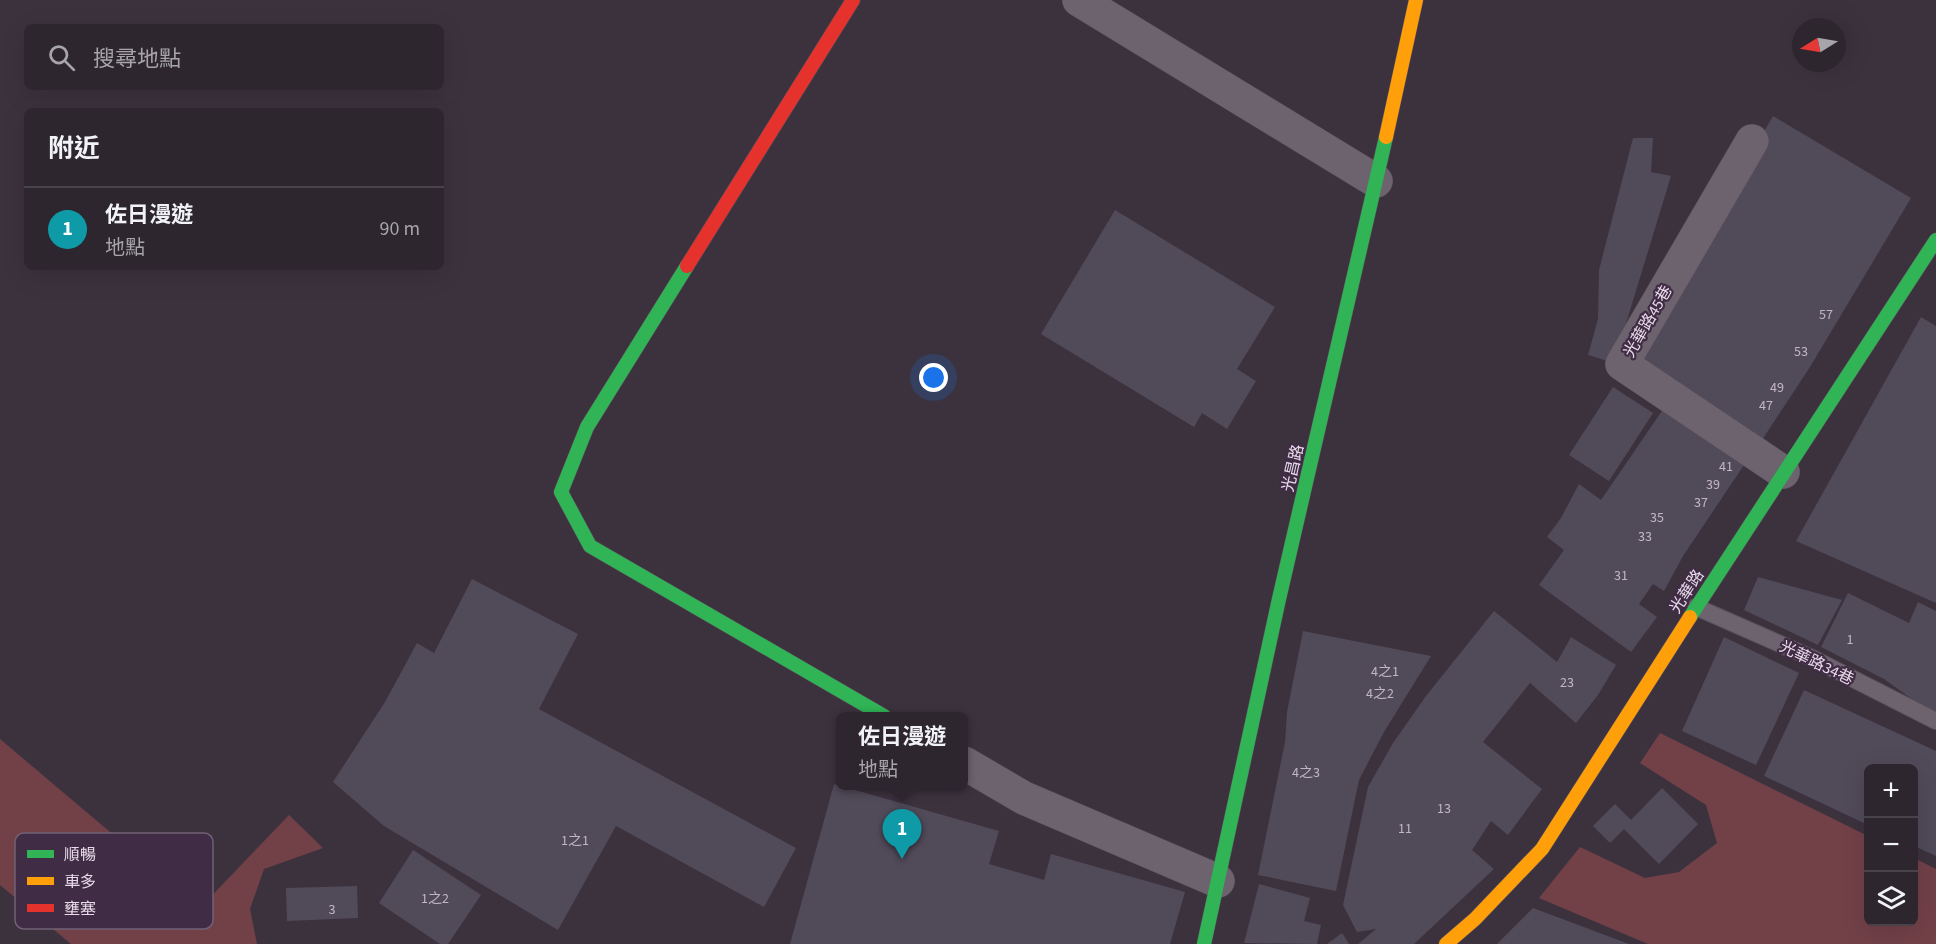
<!DOCTYPE html>
<html lang="zh-TW">
<head>
<meta charset="utf-8">
<style>
  :root { --surface:#2d262e; --page:#39323a; --text:#f1f3f6; --muted:#a7a5aa; --line:#48434a; --accent:#bca0f2 }
  body { margin:0; font-family:"Source Sans 3","Noto Sans TC",sans-serif; background:var(--page); color:var(--text) }
  .controls { position:absolute; right:18px; bottom:18px; display:grid; overflow:hidden; border-radius:9px; box-shadow:0 6px 24px #0002 }
  .controls button { width:54px; height:54px; display:grid; place-items:center; padding:0; border:0; border-bottom:2px solid var(--line); background:var(--surface); color:var(--text); font:30px sans-serif }
  .compass { position:absolute; left:1792px; top:18px; width:54px; height:54px; border-radius:50%; background:var(--surface); box-shadow:0 6px 24px #0002; rotate:259deg }
  .you { position:absolute; left:934px; top:378px; width:21px; height:21px; margin:-15px; border:4px solid #fff; border-radius:50%; background:#1a73e8; box-shadow:0 0 0 9px #1a73e833 }
  .badge { display:grid; place-items:center; width:39px; height:39px; border-radius:50%; background:var(--accent); color:#fff; font-size:20px; font-weight:700 }
  .pin { position:absolute; translate:-50% -50px; filter:drop-shadow(0 2px 3px #0008) }
  .pin::after { content:''; position:absolute; top:32px; width:21px; height:18px; background:inherit; clip-path:polygon(0 0,100% 0,50% 100%) }
  .popup { position:absolute; left:836px; top:712px; width:132px; height:78px; box-sizing:border-box; display:grid; place-content:center; border-radius:9px; background:var(--surface); filter:drop-shadow(0 2px 4px #0005); font-size:20px; white-space:nowrap; color:var(--muted) }
  .popup b { font-size:22px; color:var(--text) }
  .popup::after { content:''; position:absolute; left:50%; top:100%; margin-left:-12px; border:12px solid transparent; border-top-color:var(--surface) }
  .list { margin:0; padding:0; list-style:none }
  h2 { display:flex; justify-content:space-between; align-items:center; height:78px; margin:0; padding:0 24px; font-size:26px }
  h2 small { font-size:20px; font-weight:400; color:var(--muted) }
  .list li { display:grid; grid-template-columns:39px 1fr auto; gap:18px; align-items:center; box-sizing:border-box; height:84px; padding:0 24px; border-top:2px solid var(--line) }
  .list b { display:block; font-size:22px; white-space:nowrap }
  .list p { margin:0; font-size:20px; white-space:nowrap; color:var(--muted) }
  .list em { font-size:20px; font-style:normal; color:var(--muted) }
  .icon { flex:none; width:33px; height:33px; fill:none; stroke:currentColor; stroke-width:2; stroke-linecap:round; stroke-linejoin:round }
  .map { position:relative; flex:none; width:1936px; height:944px; overflow:hidden }
  .search { position:absolute; background:var(--surface); box-shadow:0 6px 24px #0002; left:24px; top:24px; width:420px; height:66px; display:flex; align-items:center; gap:15px; box-sizing:border-box; padding:0 21px; border-radius:9px; color:var(--muted); font-size:22px }
  .panel { position:absolute; background:var(--surface); box-shadow:0 6px 24px #0002; left:24px; top:108px; width:420px; height:162px; border-radius:9px }
  .map>svg:first-child { display:block }
</style>
</head>
<body>
<div class="map">
<svg width="1936" height="944" viewBox="0 0 1936 944">
  <rect width="100%" height="100%" fill="#3c323e"/>
  <!-- green -->
  <g fill="#724148">
    <polygon points="1660,733 1868,836 1868,922 1914,922 1914,858 1936,869 1936,944 1648,944 1539,898 1580,847 1645,878 1679,872 1717,843 1706,805 1640,763"/>
    <polygon points="0,739 200,908 289,815 323,848 264,869 250,909 257,944 71,944 0,885"/>
  </g>
  <!-- building -->
  <g fill="#514a59">
    <polygon points="1773,116 1911,198 1810,367 1760,443 1632,359"/>
    <polygon points="1633,138 1653,138 1651,172 1671,176 1614,363 1588,355 1598,319 1599,270"/>
    <polygon points="1115,210 1275,307 1237,369 1256,381 1227,429 1202,413 1194,427 1041,334"/>
    <polygon points="1921,317 1936,326 1936,603 1796,541"/>
    <polygon points="1613,387 1653,413 1609,481 1569,455"/>
    <polygon points="1666,405 1748,459 1683,556 1664,591 1653,584 1639,604 1657,617 1631,652 1539,585 1564,550 1547,537 1561,518 1579,484 1601,500"/>
    <polygon points="1758,577 1842,600 1818,645 1744,610"/>
    <polygon points="472,579 578,634 539,709 796,848 764,907 616,826 558,930 384,826 333,782 385,702 417,643 434,653"/>
    <polygon points="1848,593 1909,623 1918,602 1936,611 1936,713 1923,707 1884,679 1821,647"/>
    <polygon points="1494,611 1557,662 1571,637 1616,665 1598,695 1576,723 1530,683 1483,742 1542,789 1508,835 1491,821 1472,850 1494,869 1414,944 1358,944 1376,929 1357,932 1343,905 1368,787 1393,743 1426,696"/>
    <polygon points="1303,631 1431,656 1384,732 1359,780 1336,891 1258,875 1285,742 1287,712"/>
    <polygon points="1724,637 1799,673 1756,765 1682,731"/>
    <polygon points="1804,690 1936,751 1936,856 1914,846 1914,768 1868,768 1868,825 1764,776"/>
    <polygon points="834,784 999,831 989,864 1044,880 1051,854 1185,892 1170,944 790,944"/>
    <polygon points="1662,788 1698,824 1659,864 1624,829 1610,843 1593,826 1615,804 1631,820"/>
    <polygon points="413,850 481,895 448,944 440,944 379,903"/>
    <polygon points="1259,884 1310,898 1304,921 1321,925 1317,944 1244,943"/>
    <polygon points="357,886 358,918 287,921 286,888"/>
    <polygon points="1533,908 1629,944 1497,944"/>
    <polygon points="1342,933 1349,944 1327,944"/>
  </g>
  <g fill="none" stroke-linecap="round" stroke-linejoin="round">
    <defs>
      <polyline id="lane" points="1696,607 1812,658 1936,721"/>
      <g id="street">
        <polyline points="1079,0 1376,181"/>
        <polyline points="1752,141 1622,364 1783,472"/>
        <polyline points="964,763 1024,798 1218,881"/>
      </g>
      <g id="fast">
        <polyline points="687,266 587,427 561,492 590,546 884,716"/>
        <polyline points="1690,617 1936,240"/>
        <polyline points="1204,944 1279,599 1386,137"/>
      </g>
      <g id="slow">
        <polyline points="1386,137 1416,0"/>
        <polyline points="1446,944 1475,919 1542,849 1690,617"/>
      </g>
      <polyline id="jam" points="687,266 853,0"/>
    </defs>
    <!-- lane casing -->
    <use href="#lane" stroke="#5a505c" stroke-width="18"/>
    <!-- street casing -->
    <use href="#street" stroke="#5a505c" stroke-width="34"/>
    <!-- fast casing -->
    <use href="#fast" stroke="#5a505c" stroke-width="15"/>
    <!-- slow casing -->
    <use href="#slow" stroke="#5a505c" stroke-width="15"/>
    <!-- jam casing -->
    <use href="#jam" stroke="#5a505c" stroke-width="15"/>
    <!-- lane -->
    <use href="#lane" stroke="#6c636e" stroke-width="16"/>
    <!-- street -->
    <use href="#street" stroke="#6c636e" stroke-width="33"/>
    <!-- fast -->
    <use href="#fast" stroke="#30b455" stroke-width="14"/>
    <!-- slow -->
    <use href="#slow" stroke="#ff9f0a" stroke-width="14"/>
    <!-- jam -->
    <use href="#jam" stroke="#e5322d" stroke-width="14"/>
  </g>
  <g text-anchor="middle" stroke-width="4.5" stroke-linejoin="round" paint-order="stroke">
    <!-- number labels -->
    <g font-size="14" fill="#c2b6c6">
      <text x="1826" y="319">57</text>
      <text x="1801" y="356">53</text>
      <text x="1777" y="392">49</text>
      <text x="1766" y="410">47</text>
      <text x="1726" y="471">41</text>
      <text x="1713" y="489">39</text>
      <text x="1701" y="507">37</text>
      <text x="1657" y="522">35</text>
      <text x="1645" y="541">33</text>
      <text x="1621" y="580">31</text>
      <text x="1850" y="644">1</text>
      <text x="1385" y="676">4之1</text>
      <text x="1567" y="687">23</text>
      <text x="1380" y="698">4之2</text>
      <text x="1306" y="777">4之3</text>
      <text x="1444" y="813">13</text>
      <text x="1405" y="833">11</text>
      <text x="575" y="845">1之1</text>
      <text x="435" y="903">1之2</text>
      <text x="332" y="914">3</text>
    </g>
    <!-- street labels -->
    <g font-size="16" fill="#e7daea" stroke="#402c44">
      <text transform="translate(1647 321) rotate(-60)" y="6">光華路45巷</text>
      <text transform="translate(1292 468) rotate(-77)" y="6">光昌路</text>
      <text transform="translate(1686 591) rotate(-57)" y="6">光華路</text>
      <text transform="translate(1817 662) rotate(26)" y="6">光華路34巷</text>
    </g>
  </g>
  <!-- legend -->
  <rect x="15" y="833" width="198" height="96" rx="9" fill="#402c44" stroke="#726076" stroke-width="1.5"/>
  <rect x="27" y="850" width="27" height="8" fill="#30b455"/>
  <rect x="27" y="877" width="27" height="8" fill="#ff9f0a"/>
  <rect x="27" y="904" width="27" height="8" fill="#e5322d"/>
  <g font-size="16" fill="#e7daea">
    <text x="64" y="860">順暢</text>
    <text x="64" y="887">車多</text>
    <text x="64" y="914">壅塞</text>
  </g>
</svg>
<div class="controls">
<button>+</button>
<button>−</button>
<button><svg class="icon" aria-label="layers" viewBox="0 0 24 24"><path d="M12 4l9 5-9 5-9-5zM3 14l9 5 9-5"/></svg></button>
</div>
<svg class="compass" viewBox="-18 -18 36 36"><path d="M0-13l5 13h-10z" fill="#e53935"/><path d="M0 13l5-13h-10z" fill="#a7a5aa"/></svg>
<div class="you"></div>
<div class="pin badge" style="left:902px;top:859px;background:#0f9aa8">1</div>
<div class="popup"><b>佐日漫遊</b>地點</div>
<div class="search"><svg class="icon" aria-label="search" viewBox="0 0 24 24"><circle cx="10" cy="10" r="6"/><path d="M15 15l6 6"/></svg>搜尋地點</div>
<section class="panel">
<h2>附近<small></small></h2>
<ul class="list">
<li><span class="badge" style="background:#0f9aa8">1</span><div><b>佐日漫遊</b><p>地點</p></div><em>90 m</em></li>
</ul>
</section>
</div>
</body>
</html>
